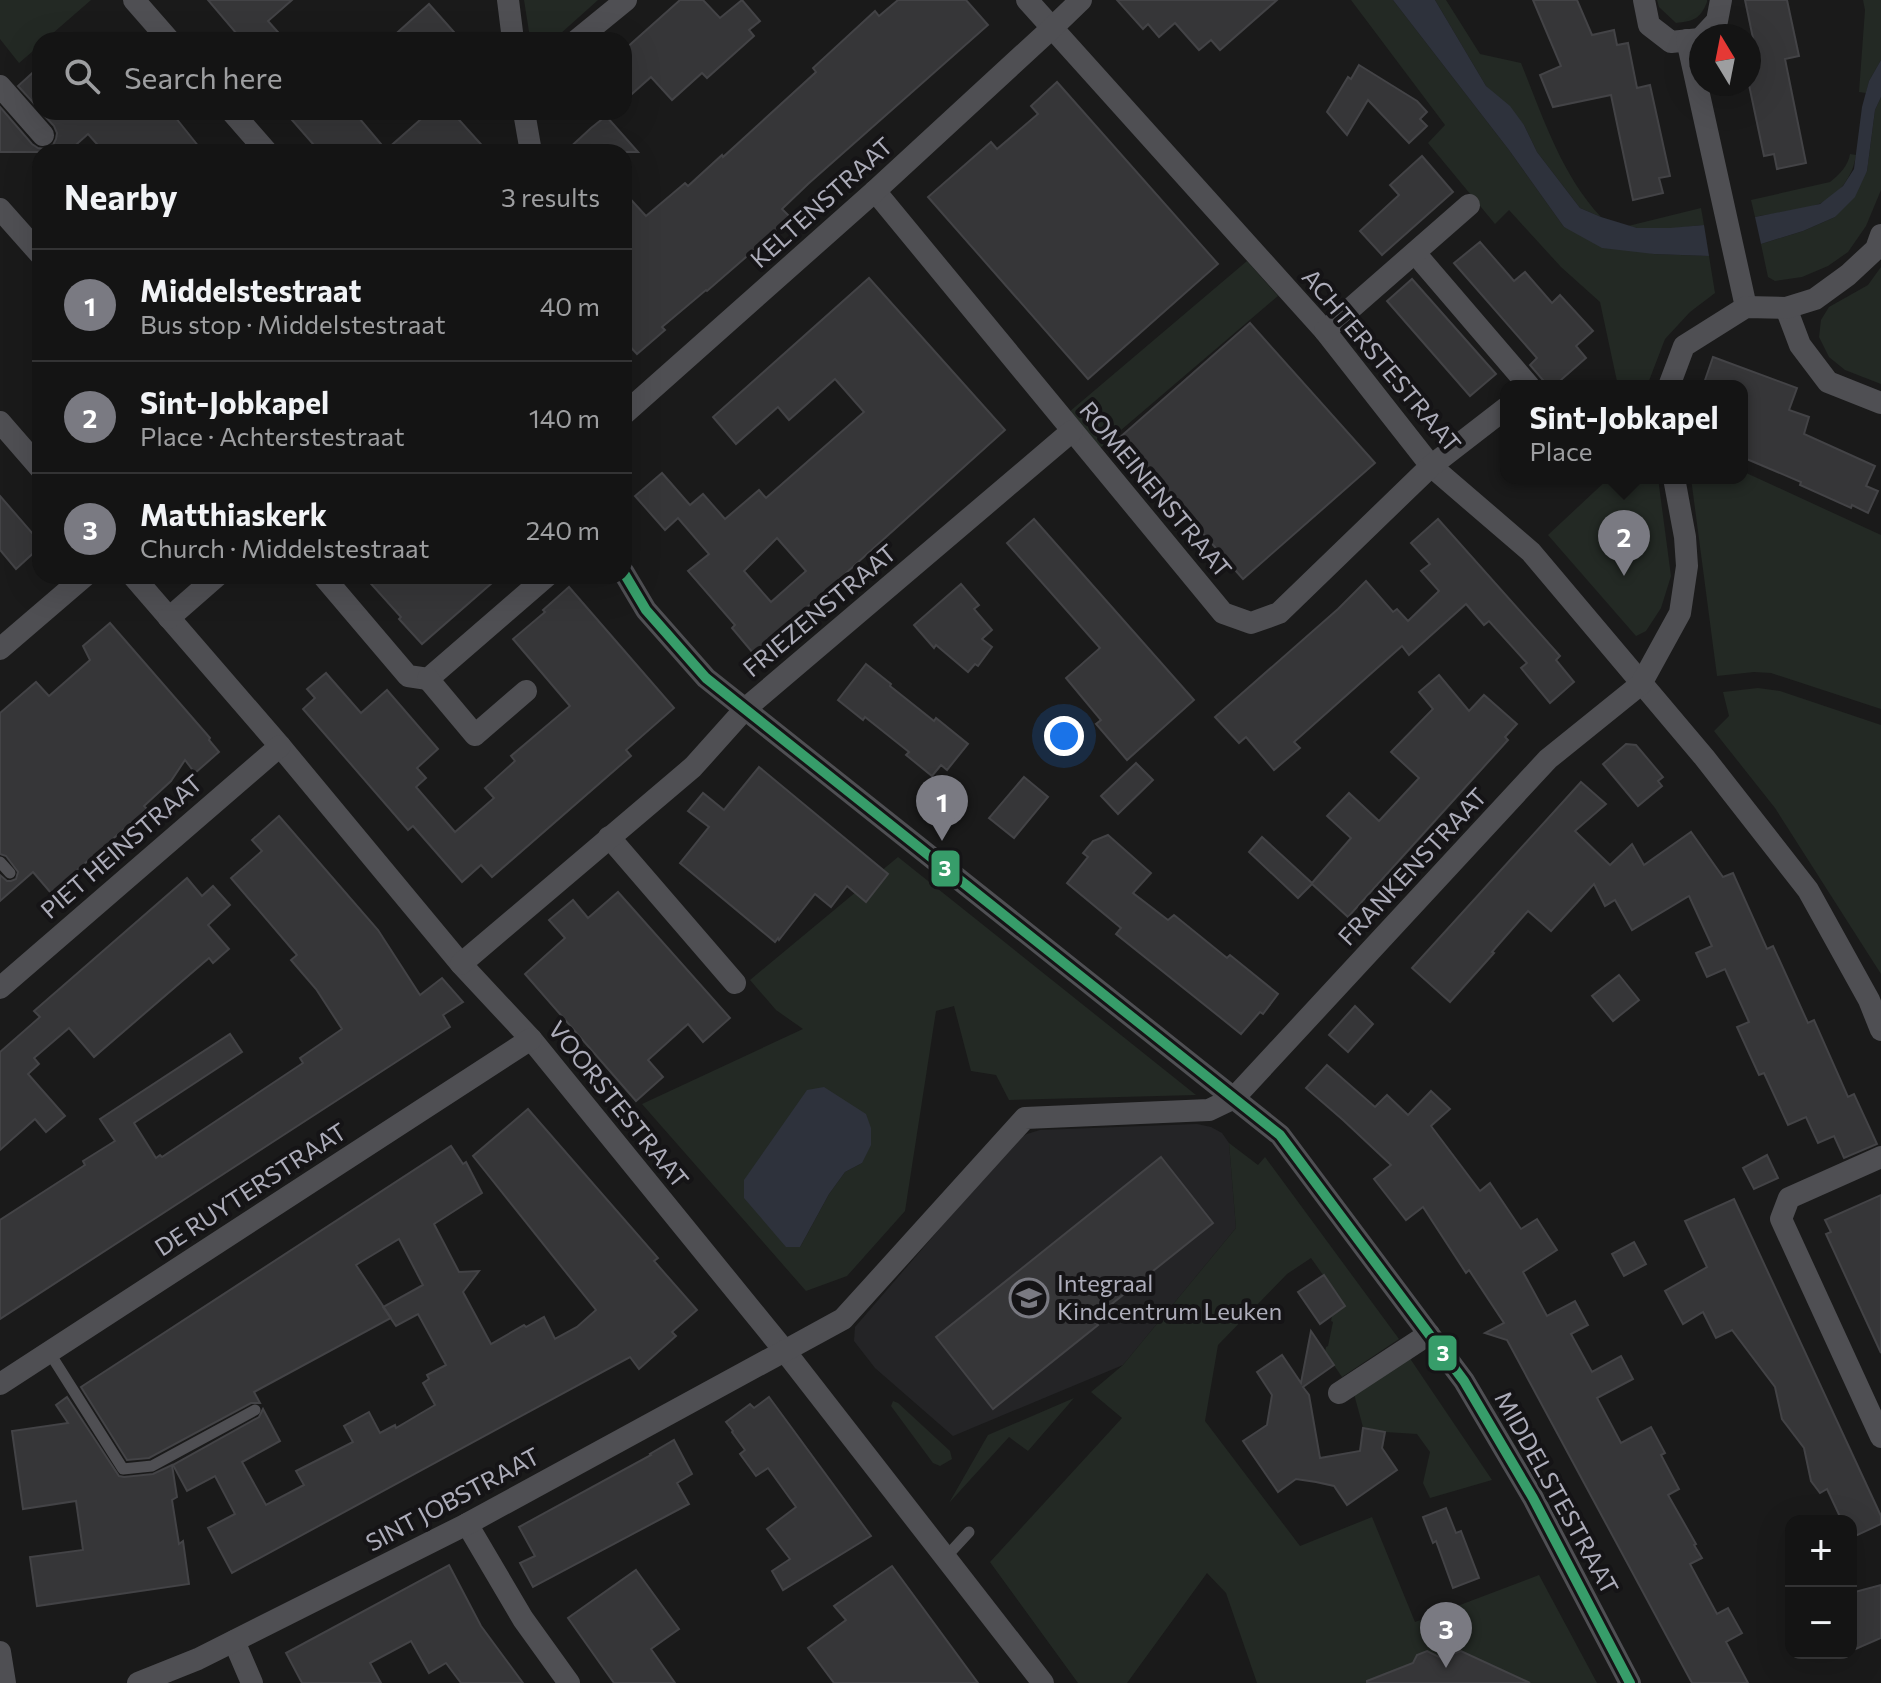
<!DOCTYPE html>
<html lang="en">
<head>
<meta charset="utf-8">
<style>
  :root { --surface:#141414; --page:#212122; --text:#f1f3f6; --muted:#9d9ea0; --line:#333334; --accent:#7a7a82 }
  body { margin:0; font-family:Commissioner,sans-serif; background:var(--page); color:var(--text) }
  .controls { position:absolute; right:24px; bottom:24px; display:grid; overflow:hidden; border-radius:16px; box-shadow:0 8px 32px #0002 }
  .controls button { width:72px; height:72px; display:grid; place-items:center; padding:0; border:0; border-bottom:2px solid var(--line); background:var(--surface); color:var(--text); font:40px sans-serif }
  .compass { position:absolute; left:1689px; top:24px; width:72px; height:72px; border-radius:50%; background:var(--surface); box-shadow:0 8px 32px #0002; rotate:350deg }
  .you { position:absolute; left:1064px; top:736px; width:28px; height:28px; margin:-20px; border:6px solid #fff; border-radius:50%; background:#1a73e8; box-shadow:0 0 0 12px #1a73e833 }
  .badge { display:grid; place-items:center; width:52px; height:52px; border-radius:50%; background:var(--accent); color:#fff; font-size:26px; font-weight:700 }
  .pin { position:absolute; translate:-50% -66px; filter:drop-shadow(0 2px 4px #0008) }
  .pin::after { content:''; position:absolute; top:42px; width:28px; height:24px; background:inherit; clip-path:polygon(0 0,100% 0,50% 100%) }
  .popup { position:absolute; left:1500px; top:380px; width:248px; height:104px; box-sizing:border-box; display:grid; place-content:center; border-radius:16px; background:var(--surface); filter:drop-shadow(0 2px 6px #0005); font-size:26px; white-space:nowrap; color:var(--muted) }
  .popup b { font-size:30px; color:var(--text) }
  .popup::after { content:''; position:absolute; left:50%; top:100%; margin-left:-16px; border:16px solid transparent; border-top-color:var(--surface) }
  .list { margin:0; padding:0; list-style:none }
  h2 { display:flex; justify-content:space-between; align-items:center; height:104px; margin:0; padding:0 32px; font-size:34px }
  h2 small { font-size:26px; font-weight:400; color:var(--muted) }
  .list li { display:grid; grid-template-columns:52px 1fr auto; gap:24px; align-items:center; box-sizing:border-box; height:112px; padding:0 32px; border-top:2px solid var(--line) }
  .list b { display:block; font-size:30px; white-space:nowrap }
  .list p { margin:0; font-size:26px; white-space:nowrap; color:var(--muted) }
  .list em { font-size:26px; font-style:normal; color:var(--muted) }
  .icon { flex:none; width:44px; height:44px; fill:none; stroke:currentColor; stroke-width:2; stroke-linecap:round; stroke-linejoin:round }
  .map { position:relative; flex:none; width:1881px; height:1683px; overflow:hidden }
  .search { position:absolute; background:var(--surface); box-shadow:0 8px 32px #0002; left:32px; top:32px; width:600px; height:88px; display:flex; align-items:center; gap:20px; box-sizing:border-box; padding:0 28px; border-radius:24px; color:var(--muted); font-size:30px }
  .panel { position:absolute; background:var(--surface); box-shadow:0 8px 32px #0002; left:32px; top:144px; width:600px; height:440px; border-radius:24px }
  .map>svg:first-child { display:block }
</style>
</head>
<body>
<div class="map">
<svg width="1881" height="1683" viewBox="0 0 1881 1683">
  <rect width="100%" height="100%" fill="#1a1a1a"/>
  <!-- built -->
  <polygon fill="#242426" points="1197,1124 1211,1127 1222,1133 1229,1143 1236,1228 1123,1365 953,1436 875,1368 854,1341 855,1327 1016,1140 1027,1134 1040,1130"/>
  <!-- green -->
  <g fill="#232924" fill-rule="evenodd">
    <polygon points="0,0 91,0 45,40 40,40 40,45 19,63 0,39"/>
    <polygon points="524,0 598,0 560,34 530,38"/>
    <polygon points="1351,0 1393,0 1509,150 1564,227 1654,254 1709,256 1715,293 1690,312 1665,339 1647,386 1618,386 1600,302 1561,267 1509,210 1495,224 1428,143 1445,125"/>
    <path d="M1435,0H1446L1480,54L1521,63C1543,117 1561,174 1601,217L1580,208L1537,152L1524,125L1486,86Z"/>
    <path d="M1657,0H1707V2C1700,19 1694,21 1676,23L1659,7Z"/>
    <polygon points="1863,0 1881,0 1881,60 1869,81 1866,93 1859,92 1865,10"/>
    <polygon points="1881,97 1881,190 1866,226 1848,252 1828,266 1802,277 1775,281 1768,277 1761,244 1803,231 1835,217 1867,171 1875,110"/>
    <path d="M1850,154L1856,155C1853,176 1839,196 1819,204C1803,210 1772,213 1755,217L1751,200L1830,182C1840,174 1848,166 1850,154Z"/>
    <path d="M1701,208L1704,225C1680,227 1651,233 1628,226Z"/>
    <polygon points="1247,261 1278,296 1093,454 1062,418"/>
    <polygon points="1881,267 1881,384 1845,370 1829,357 1819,337 1821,320 1829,307 1868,285"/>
    <polygon points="1742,471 1881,535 1881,709 1771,673 1754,672 1717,676 1691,478 1742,478"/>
    <polygon points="1609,478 1658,478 1671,576 1661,608 1646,631 1636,636 1548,535"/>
    <polygon points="1758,688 1780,691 1881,725 1881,974 1775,808 1714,731 1729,716 1723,692"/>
    <path d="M898,857L1196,1095L1009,1100L996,1075L971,1071L954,1006L936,1011L905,1211L847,1276L806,1291L642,1104L803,1029L776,1010L750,980ZM807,1090L862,1163L845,1172L829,1194L800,1247Z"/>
    <polygon points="1229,1143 1258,1165 1265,1157 1399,1339 1342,1377 1325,1352 1326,1347 1328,1346 1333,1322 1331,1321 1332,1316 1345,1306 1311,1258 1287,1274 1218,1345 1205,1421 1300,1546 1372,1517 1415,1622 1539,1575 1597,1683 1257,1683 1226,1593 1207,1573 1127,1683 1078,1683 990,1562 1122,1418 1091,1392 1123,1365 1236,1228"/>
    <polygon points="1409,1357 1492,1480 1430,1498 1423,1483 1430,1452 1417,1434 1385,1432 1363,1427 1354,1394"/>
    <polygon points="1074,1398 1028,1451 1009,1437 949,1503 988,1435"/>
    <polygon points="893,1401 898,1403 950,1451 952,1459 940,1466 933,1463 891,1406"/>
  </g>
  <!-- water -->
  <g fill="#2e323c">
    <polygon points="1393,0 1435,0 1486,86 1510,106 1524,125 1537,152 1580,208 1601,217 1637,228 1670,228 1704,225 1709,256 1654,254 1602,248 1564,227 1509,150"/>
    <polygon points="1881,54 1881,97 1875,110 1867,171 1855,197 1835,217 1803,231 1761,244 1755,217 1820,204 1843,186 1854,169 1862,107 1869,81 1881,60"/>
    <polygon points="824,1087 866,1114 871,1128 871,1145 862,1163 845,1172 829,1194 800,1247 786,1247 744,1198 744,1180 807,1090"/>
  </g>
  <!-- building -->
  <g fill="#363638" stroke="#434346" stroke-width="2" fill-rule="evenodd">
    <polygon points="208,0 292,0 268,21 285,40 242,40"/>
    <polygon points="680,0 703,0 720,18 742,0 760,21 749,30 754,36 707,78 702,73 672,100 651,77 624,101 624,50"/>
    <polygon points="898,0 966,0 988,25 808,184 782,209 791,218 707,291 706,290 662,327 665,330 637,354 624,340 624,192 646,216 685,183 688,186 722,155 723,157 816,72 813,68 875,11 879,16"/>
    <polygon points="1117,0 1277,0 1220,50 1211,40 1199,50 1175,23 1159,37 1148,24 1143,29"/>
    <polygon points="1533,0 1577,0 1592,35 1614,30 1617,45 1628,43 1637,88 1650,85 1670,176 1659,178 1663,193 1633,200 1611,95 1553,107 1540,75 1561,66"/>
    <polygon points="1745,0 1787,0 1799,56 1785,59 1806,163 1777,169 1774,154 1764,156 1749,85 1749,64 1758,62"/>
    <polygon points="429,4 461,40 389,40"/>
    <polygon points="1359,65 1417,101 1427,112 1420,119 1427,126 1409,143 1368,100 1347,135 1327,112 1348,77 1351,79"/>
    <polygon points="40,66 40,110 18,86"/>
    <polygon points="1057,82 1218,264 1088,379 928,197 991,142 997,149 1038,114 1031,106"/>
    <polygon points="0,107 32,144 38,148 45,149 53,145 56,139 57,133 54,126 41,112 171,112 203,152 104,152 88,134 68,152 0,152"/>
    <polygon points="285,112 354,112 386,150 429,112 452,112 488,152 320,152"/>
    <polygon points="606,116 638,152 565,152 591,128"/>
    <polygon points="1422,156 1453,192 1382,255 1360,231 1399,195 1390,185"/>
    <polygon points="1480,242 1514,281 1525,272 1552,303 1560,295 1593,331 1576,346 1586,358 1554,386 1548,386 1530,365 1537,358 1454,263"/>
    <path d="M869,278L1005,430L826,591L753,653L732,628L735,625L688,571L709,554L678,518L665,530L635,496L662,473L690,505L703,494L725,519L759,490L766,498L864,412L835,379L789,420L778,407L736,444L713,417ZM777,538L806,571L771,602L744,571Z"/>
    <polygon points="1412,279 1496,374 1470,396 1387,301"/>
    <polygon points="1250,323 1375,463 1243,579 1119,438"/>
    <polygon points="1713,357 1797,388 1789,410 1809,417 1804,434 1875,466 1866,486 1878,491 1868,513 1852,505 1851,508 1800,485 1801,482 1742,457 1742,386 1703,386"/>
    <polygon points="0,496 40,542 40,547 16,569 0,550"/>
    <polygon points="1034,519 1194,700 1127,760 1096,724 1101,720 1066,678 1100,648 1007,543"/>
    <polygon points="1438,519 1560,656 1556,660 1574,682 1550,703 1521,668 1527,663 1489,621 1484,625 1466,604 1409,655 1402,646 1294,742 1300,748 1274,770 1246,737 1239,743 1215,717 1338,609 1366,581 1393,612 1397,609 1408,621 1439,591 1421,571 1430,564 1411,543"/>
    <polygon points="364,576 500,576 422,644 399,619 401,617"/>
    <polygon points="961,584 979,605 974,609 992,630 982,639 992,647 978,666 975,664 968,672 936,645 934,648 914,625"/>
    <polygon points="569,587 674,708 626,750 631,756 492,877 481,865 462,882 413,826 408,830 303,709 315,698 307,689 326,673 361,713 387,690 438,749 417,768 426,778 416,787 455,832 494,798 485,788 515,761 511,756 570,706 513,639 545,612 543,610"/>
    <polygon points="110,623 210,738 209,740 219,752 195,773 185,760 171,781 144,806 147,809 51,893 33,872 0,901 0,875 7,881 11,881 16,879 18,872 6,856 0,854 0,713 36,682 49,696 90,660 83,646"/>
    <polygon points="866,664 891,684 890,686 934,721 936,718 968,744 947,770 941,765 932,776 906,755 909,752 865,717 863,720 838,700"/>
    <polygon points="1439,675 1469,711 1484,695 1517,724 1505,737 1508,740 1348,917 1312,884 1298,898 1249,852 1262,837 1312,883 1351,838 1327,816 1349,793 1379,821 1419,778 1391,752 1433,709 1419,692"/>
    <polygon points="1626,744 1636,745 1663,777 1658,781 1662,786 1638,806 1603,764"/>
    <polygon points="1136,763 1153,780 1118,814 1101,796"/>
    <polygon points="759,767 888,874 866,902 847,886 831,907 815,894 779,940 778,938 775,942 680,863 709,827 688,811 703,793 724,810"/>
    <polygon points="1024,777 1048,797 1014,838 989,818"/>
    <polygon points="1581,782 1606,804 1575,831 1610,865 1632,844 1644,865 1691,832 1723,877 1733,873 1767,949 1773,946 1808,1023 1814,1020 1848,1097 1854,1094 1877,1144 1844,1158 1834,1136 1818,1143 1806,1117 1788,1125 1764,1073 1759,1075 1737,1027 1749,1022 1725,969 1707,977 1696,953 1712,946 1689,896 1632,930 1615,900 1605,906 1594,884 1551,931 1528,911 1492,952 1494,953 1450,1002 1412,968"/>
    <polygon points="279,816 378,930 420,995 442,978 463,1002 443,1015 450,1027 0,1319 0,1220 85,1165 83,1161 115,1141 100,1119 230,1034 242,1052 134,1123 156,1158 160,1155 162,1157 303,1063 300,1058 342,1029 316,989 291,960 297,955 231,878 262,851 252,840"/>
    <polygon points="1108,835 1151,873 1133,893 1168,920 1174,915 1227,958 1230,955 1278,994 1263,1014 1260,1012 1241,1034 1116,934 1121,928 1067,883 1088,857 1083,853 1093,841"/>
    <polygon points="187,878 202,896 213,886 230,905 208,925 229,949 213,963 209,958 94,1057 69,1028 34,1058 39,1064 28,1074 65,1116 46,1132 35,1119 0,1150 0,1052 40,1017 34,1011"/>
    <polygon points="618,892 730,1018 703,1042 688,1024 648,1060 663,1077 636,1101 525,974 565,938 549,920 573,900 588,918"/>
    <polygon points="1619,975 1639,1000 1613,1021 1592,996"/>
    <polygon points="1355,1006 1373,1024 1348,1052 1329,1035"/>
    <polygon points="1327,1065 1375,1107 1387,1095 1408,1115 1431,1091 1450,1109 1431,1126 1480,1191 1490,1183 1521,1229 1537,1219 1557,1250 1523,1272 1547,1316 1575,1301 1588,1325 1571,1334 1592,1372 1621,1356 1633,1379 1597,1398 1621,1443 1651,1427 1665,1453 1661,1455 1679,1489 1668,1495 1696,1544 1694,1545 1702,1558 1690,1564 1717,1614 1728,1608 1742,1633 1726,1642 1748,1683 1692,1683 1507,1340 1485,1333 1504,1323 1469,1270 1466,1273 1423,1207 1406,1220 1374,1179 1391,1165 1343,1120 1306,1088"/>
    <polygon points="528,1109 658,1258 654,1261 697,1310 672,1332 676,1336 639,1369 630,1357 232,1573 208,1528 235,1514 215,1476 187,1491 173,1465 259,1417 263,1409 280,1441 242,1462 266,1505 304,1485 296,1471 353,1442 344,1426 369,1412 380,1433 395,1425 396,1428 435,1405 423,1383 429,1379 427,1375 446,1365 418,1314 396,1326 383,1307 423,1285 399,1239 356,1265 391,1318 254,1392 260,1403 251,1403 149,1458 127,1460 81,1387 451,1146 463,1164 466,1162 482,1193 434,1224 459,1272 479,1271 463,1292 491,1344 524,1325 526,1327 544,1317 555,1339 577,1327 596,1310 473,1156"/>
    <polygon points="1767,1155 1778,1178 1754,1189 1743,1168"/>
    <polygon points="1161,1157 1213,1223 1093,1319 1098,1325 993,1409 936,1337"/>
    <polygon points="1881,1195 1881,1353 1826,1234 1831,1232 1825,1220"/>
    <polygon points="1734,1199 1881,1516 1881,1524 1851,1538 1851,1521 1842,1521 1827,1489 1820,1493 1811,1481 1804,1448 1782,1419 1775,1387 1732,1330 1716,1338 1703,1312 1683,1324 1665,1291 1707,1267 1685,1221"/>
    <polygon points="1634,1242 1646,1264 1624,1276 1612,1254"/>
    <polygon points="1324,1275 1345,1306 1320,1324 1298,1292"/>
    <polygon points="1311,1331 1334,1365 1303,1387 1309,1395 1320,1458 1360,1451 1363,1428 1385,1432 1382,1448 1397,1470 1347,1505 1334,1486 1316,1482 1296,1479 1278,1492 1243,1441 1267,1425 1272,1395 1257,1372 1282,1355 1301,1383"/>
    <polygon points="67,1397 119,1476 124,1477 153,1474 172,1465 177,1497 172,1500 179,1544 183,1541 189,1584 37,1606 30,1557 83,1550 76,1501 23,1509 12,1431 68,1423 56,1405"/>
    <polygon points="769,1397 871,1536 783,1590 772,1571 790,1559 767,1529 796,1507 768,1468 756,1476 740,1454 745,1450 732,1432 733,1431 726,1422 750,1404 754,1408"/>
    <polygon points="674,1440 692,1474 677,1483 689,1504 533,1587 520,1563 535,1556 519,1527 651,1455 650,1454"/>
    <polygon points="1446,1508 1456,1533 1461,1531 1479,1578 1453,1588 1436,1541 1433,1543 1423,1517"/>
    <polygon points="449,1565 481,1626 523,1683 461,1683 446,1663 429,1673 411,1641 370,1663 381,1683 302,1683 286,1653"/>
    <polygon points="892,1566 978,1683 834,1683 808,1648 846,1620 834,1606"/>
    <polygon points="636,1570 679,1629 651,1649 675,1683 614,1683 568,1618"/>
    <polygon points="1881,1585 1881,1638 1851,1651 1851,1593"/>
    <polygon points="1427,1651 1441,1658 1461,1651 1530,1683 1367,1683 1367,1681 1413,1663 1417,1655"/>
  </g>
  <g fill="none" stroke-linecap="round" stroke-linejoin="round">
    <!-- lane -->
    <g stroke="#4f4f53" stroke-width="11">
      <polyline points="0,862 10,873"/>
      <polyline points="49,1352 123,1469 152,1466 255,1410"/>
      <polyline points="945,1558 969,1532"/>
    </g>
    <!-- street -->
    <g stroke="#4f4f53" stroke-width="22">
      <polyline points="134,0 169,40"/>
      <polyline points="508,0 513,40"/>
      <polyline points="1027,0 1325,331 1431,466 1531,552 1704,757 1808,890 1869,1000 1881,1030"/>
      <polyline points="1644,0 1649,25 1671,42 1700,39"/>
      <polyline points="1703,36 1717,21 1721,0"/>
      <polyline points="577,40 626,0"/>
      <polyline points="1687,40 1746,307"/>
      <polyline points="0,86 43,135"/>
      <polyline points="232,112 267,152"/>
      <polyline points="524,112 531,152"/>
      <polyline points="875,191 1223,613 1251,623 1279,613 1431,466 1506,408"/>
      <polyline points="0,209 40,254"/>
      <polyline points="1415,253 1529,386"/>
      <polyline points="1786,308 1800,345 1828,382 1881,403"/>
      <polyline points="1325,331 1469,205"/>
      <polyline points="1669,386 1684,346 1746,307 1786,308 1815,299 1848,275 1876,249 1881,235"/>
      <polyline points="624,414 875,191 1052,28 1081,0"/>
      <polyline points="0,422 40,468"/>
      <polyline points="624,573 646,610 706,678 1280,1135 1464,1381 1533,1498 1630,1683"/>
      <polyline points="133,576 280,746 461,964 531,1039 784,1350 1043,1683"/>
      <polyline points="323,576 408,676 428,679 547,576"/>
      <polyline points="169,618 217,576"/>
      <polyline points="0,649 85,576"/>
      <polyline points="428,679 475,735 526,691"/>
      <polyline points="609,837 735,983"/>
      <polyline points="461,964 693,767 745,709 1072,431"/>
      <polyline points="0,988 280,746"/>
      <polyline points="1881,1157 1789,1198 1781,1219 1881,1437"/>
      <polyline points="0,1384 531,1039"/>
      <polyline points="1339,1393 1429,1334"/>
      <polyline points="467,1524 523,1619 569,1683"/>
      <polyline points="234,1641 252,1683"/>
      <polyline points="0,1652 5,1683"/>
      <polyline points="138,1683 198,1659 467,1524 843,1319 1025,1118 1209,1110 1234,1098 1548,759 1641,684 1680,613 1687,566 1685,537 1674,478"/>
    </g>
    <defs>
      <polyline id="bus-1" points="624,573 646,610 706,678 1280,1135 1464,1381 1533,1498 1630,1683"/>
    </defs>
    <!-- bus-1 casing -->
    <use href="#bus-1" stroke="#151416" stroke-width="16"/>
    <!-- bus-1 -->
    <use href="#bus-1" stroke="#379d6a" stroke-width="10"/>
  </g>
  <!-- icons -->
  <defs>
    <symbol id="school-ring" viewBox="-11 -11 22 22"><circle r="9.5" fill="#151416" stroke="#7a7a82" stroke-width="1.5"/><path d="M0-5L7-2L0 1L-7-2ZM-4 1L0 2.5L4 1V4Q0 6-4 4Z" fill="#7a7a82"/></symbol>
  </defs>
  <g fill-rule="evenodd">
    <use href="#school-ring" x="1007" y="1276" width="44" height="44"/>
  </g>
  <g text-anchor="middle" stroke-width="8" stroke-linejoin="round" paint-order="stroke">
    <!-- street labels -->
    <g font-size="24" fill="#adadba" stroke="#151416">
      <text transform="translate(822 203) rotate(-42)" y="8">KELTENSTRAAT</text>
      <text transform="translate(1381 361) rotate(50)" y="8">ACHTERSTESTRAAT</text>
      <text transform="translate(1155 490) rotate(50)" y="8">ROMEINENSTRAAT</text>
      <text transform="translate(820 611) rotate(-40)" y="8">FRIEZENSTRAAT</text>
      <text transform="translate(122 847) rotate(-41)" y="8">PIET HEINSTRAAT</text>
      <text transform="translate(1413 867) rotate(-47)" y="8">FRANKENSTRAAT</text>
      <text transform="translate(618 1105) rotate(51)" y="8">VOORSTESTRAAT</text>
      <text transform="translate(251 1190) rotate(-33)" y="8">DE RUYTERSTRAAT</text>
      <text transform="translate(1556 1493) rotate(61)" y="8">MIDDELSTESTRAAT</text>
      <text transform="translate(453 1500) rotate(-28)" y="8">SINT JOBSTRAAT</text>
    </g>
    <!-- poi labels -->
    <g font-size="24" fill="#adadba" stroke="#151416" text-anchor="start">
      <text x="1057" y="1292">Integraal<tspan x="1057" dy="28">Kindcentrum Leuken</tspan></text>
    </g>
  </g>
  <g stroke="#151416" stroke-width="3">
    <rect x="930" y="849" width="31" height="39" rx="8" fill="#379d6a"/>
    <rect x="1427" y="1334" width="31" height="38" rx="8" fill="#379d6a"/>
  </g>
  <g font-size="22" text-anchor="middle" font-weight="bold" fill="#fff">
    <text x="945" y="876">3</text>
    <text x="1443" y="1361">3</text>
  </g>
</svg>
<div class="controls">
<button>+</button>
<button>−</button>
</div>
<svg class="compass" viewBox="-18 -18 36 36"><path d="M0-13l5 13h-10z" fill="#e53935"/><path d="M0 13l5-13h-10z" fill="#9d9ea0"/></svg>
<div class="you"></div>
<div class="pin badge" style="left:942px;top:841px">1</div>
<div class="pin badge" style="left:1624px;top:576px">2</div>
<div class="popup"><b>Sint-Jobkapel</b>Place</div>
<div class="pin badge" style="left:1446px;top:1668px">3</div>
<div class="search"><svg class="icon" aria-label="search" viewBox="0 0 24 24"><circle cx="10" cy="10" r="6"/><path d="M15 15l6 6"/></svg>Search here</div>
<section class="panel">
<h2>Nearby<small>3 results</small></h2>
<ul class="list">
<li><span class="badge">1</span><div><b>Middelstestraat</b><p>Bus stop · Middelstestraat</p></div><em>40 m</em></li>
<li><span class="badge">2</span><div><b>Sint-Jobkapel</b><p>Place · Achterstestraat</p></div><em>140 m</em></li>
<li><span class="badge">3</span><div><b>Matthiaskerk</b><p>Church · Middelstestraat</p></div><em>240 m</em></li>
</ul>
</section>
</div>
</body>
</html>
